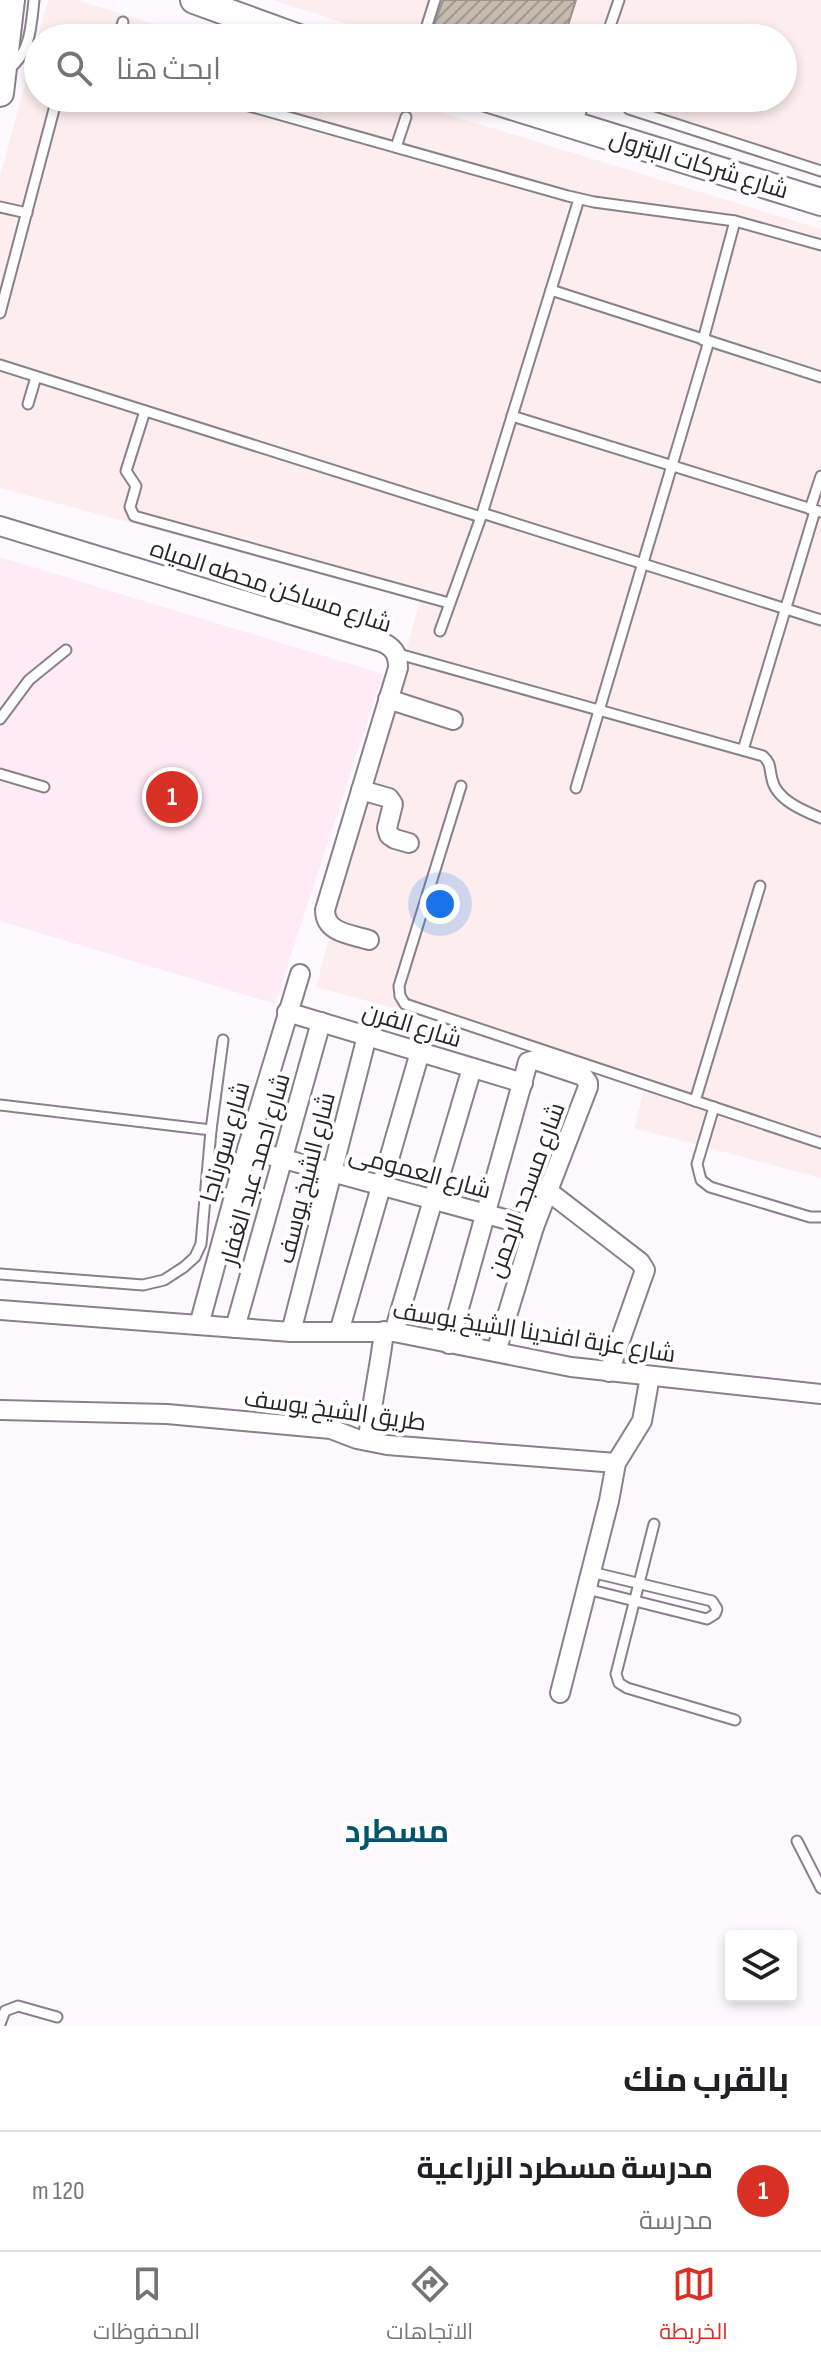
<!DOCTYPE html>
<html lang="ar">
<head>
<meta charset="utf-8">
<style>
  :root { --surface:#fff; --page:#f6f6f6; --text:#202124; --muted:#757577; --line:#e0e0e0; --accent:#d93025 }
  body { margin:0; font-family:"Sofia Sans Condensed",Cairo,sans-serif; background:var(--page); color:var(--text); direction:rtl }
  .controls { position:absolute; right:24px; bottom:24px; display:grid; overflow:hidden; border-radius:8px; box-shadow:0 4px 12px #0003 }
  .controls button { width:72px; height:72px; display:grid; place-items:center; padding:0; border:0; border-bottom:2px solid var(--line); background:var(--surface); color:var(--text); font:40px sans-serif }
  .you { position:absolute; left:440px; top:904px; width:28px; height:28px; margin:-20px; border:6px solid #fff; border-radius:50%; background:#1a73e8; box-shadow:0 0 0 12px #1a73e833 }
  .badge { display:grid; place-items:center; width:52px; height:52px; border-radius:50%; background:var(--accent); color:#fff; font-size:26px; font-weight:700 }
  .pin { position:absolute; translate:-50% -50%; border:4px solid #fff; box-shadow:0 2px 8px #0006 }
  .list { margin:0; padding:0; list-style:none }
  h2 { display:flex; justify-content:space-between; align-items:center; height:104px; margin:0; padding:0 32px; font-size:34px }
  h2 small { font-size:26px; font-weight:400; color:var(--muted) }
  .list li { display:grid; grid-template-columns:52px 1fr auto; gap:24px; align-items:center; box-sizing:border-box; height:120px; padding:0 32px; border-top:2px solid var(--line) }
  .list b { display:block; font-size:30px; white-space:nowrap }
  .list p { margin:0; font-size:26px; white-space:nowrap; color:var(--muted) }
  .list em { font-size:26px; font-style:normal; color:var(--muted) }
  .icon { flex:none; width:44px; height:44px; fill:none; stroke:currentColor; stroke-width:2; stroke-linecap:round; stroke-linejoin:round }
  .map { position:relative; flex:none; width:821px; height:2026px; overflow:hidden; direction:ltr }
  .search { position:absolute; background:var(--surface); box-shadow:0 4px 12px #0003; left:24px; right:24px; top:24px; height:88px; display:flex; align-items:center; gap:20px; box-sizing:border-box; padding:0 28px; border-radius:44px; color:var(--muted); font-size:30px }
  .sheet { height:224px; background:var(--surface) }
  nav { display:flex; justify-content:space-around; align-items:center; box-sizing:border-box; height:112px; border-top:2px solid var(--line); background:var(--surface); font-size:22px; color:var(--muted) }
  nav a { display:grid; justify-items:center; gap:4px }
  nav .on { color:var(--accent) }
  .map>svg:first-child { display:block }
</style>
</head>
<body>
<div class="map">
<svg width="821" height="2026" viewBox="0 0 821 2026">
  <defs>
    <pattern id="building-hatch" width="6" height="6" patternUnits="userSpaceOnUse" patternTransform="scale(2)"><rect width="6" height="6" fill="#c5bbae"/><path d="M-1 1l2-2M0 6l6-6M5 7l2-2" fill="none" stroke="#a0988e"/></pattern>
  </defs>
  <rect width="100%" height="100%" fill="#fef9ff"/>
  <!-- industrial -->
  <g fill="#fdedef">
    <polygon points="48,0 76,0 200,38 38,38 38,98 394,98 821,229 821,1178 634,1128 648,1076 316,987 420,600 0,488 0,176"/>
    <polygon points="273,0 821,0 821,176 578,98 783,98 783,38 391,38"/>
  </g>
  <!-- education -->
  <polygon fill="#ffebf4" points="0,557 383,674 275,1004 0,921"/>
  <!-- building -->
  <polygon fill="url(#building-hatch)" stroke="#9c9286" stroke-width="2" points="443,0 576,0 564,38 430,38"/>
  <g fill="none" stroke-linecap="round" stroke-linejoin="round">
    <defs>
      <g id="lane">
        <polyline points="118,38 123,22"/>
        <polyline points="423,38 435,0"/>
        <polyline points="606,38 619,0"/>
        <path d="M9,69C31,52 31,26 34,0"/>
        <polyline points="221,98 568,196 594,202 735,221 821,245"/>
        <polyline points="629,109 821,171"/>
        <polyline points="577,122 586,98"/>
        <polyline points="396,147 406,117"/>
        <polyline points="0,207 27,213"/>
        <polyline points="551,290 821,377"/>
        <polyline points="0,313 56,102 59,98"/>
        <polyline points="703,340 735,221"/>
        <polyline points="0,365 481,517"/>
        <polyline points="28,404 36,377"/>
        <polyline points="145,411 126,471 136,486 130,507 134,516 449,603"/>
        <polyline points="512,416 821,512"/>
        <polyline points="810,509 821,476"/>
        <polyline points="482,513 821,620"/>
        <polyline points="440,631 481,517 579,199"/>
        <path d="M395,653L763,756C772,764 769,769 772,779C776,800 804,811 821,818"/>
        <polyline points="0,719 29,680 66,650"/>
        <polyline points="743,750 815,511"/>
        <polyline points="0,774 44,787"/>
        <polyline points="461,786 399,986 400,996 405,1004 821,1143"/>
        <polyline points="576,788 709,341"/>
        <polyline points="695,1101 760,886"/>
        <polyline points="0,1105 211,1130"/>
        <polyline points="714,1107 697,1164 701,1180 710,1187 810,1217 821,1217"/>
        <polyline points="0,1274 143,1285 164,1280 184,1267 195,1257 201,1244 211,1130 223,1040"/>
        <polyline points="654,1524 616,1674 619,1683 627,1688 735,1720"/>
        <polyline points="587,1589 707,1619 715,1614 717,1609 712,1601 591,1572"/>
        <polyline points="797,1841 821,1888"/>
        <polyline points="0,2024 5,2011 18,2006 57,2017"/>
      </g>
      <g id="street">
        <path d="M0,526L384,643C395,649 398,655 398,668L325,910C325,933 350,934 369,940"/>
        <polyline points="388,699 453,720"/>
        <polyline points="361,790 389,798 393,804 387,828 389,835 395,839 409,843"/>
        <polyline points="287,1012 523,1083"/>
        <polyline points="247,1149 534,1227"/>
        <polyline points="548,1191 640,1262 645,1270 609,1372"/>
        <polyline points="0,1310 291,1332 394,1332 571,1367 821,1394"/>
        <polyline points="199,1325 247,1149 300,974"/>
        <polyline points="235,1328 321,1022"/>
        <polyline points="291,1332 367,1036"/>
        <polyline points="339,1332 420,1052"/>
        <polyline points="394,1332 472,1068"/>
        <polyline points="449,1344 528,1062 535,1060 583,1076 588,1083 588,1087 534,1227 496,1352"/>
        <polyline points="0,1410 167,1414 331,1429 357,1439 387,1445 616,1463"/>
        <path d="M368,1441C371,1404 380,1368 384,1331"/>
        <polyline points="560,1693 609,1501 616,1463 642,1421 650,1376"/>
      </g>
      <g id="secondary">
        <polyline points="194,0 299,38"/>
        <polyline points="0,93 11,0"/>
        <polyline points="486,98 821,202"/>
      </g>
    </defs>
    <!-- lane casing -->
    <use href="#lane" stroke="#8a808c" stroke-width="13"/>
    <!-- street casing -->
    <use href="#street" stroke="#8a808c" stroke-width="22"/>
    <!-- secondary casing -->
    <use href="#secondary" stroke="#8a808c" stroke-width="30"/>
    <!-- lane -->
    <use href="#lane" stroke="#fff" stroke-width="9"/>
    <!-- street -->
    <use href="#street" stroke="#fff" stroke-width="18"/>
    <!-- secondary -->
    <use href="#secondary" stroke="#fff" stroke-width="26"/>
  </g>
  <g text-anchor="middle" stroke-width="8" stroke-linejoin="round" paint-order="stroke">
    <!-- street labels -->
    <g font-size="24" fill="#282429" stroke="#fff">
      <text transform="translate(699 164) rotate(17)" y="8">شارع شركات البترول</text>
      <text transform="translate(271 586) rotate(18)" y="8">شارع مساكن محطه المياه</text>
      <text transform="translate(412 1025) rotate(17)" y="8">شارع الفرن</text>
      <text transform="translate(225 1142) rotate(-74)" y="8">شارع سورناجا</text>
      <text transform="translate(255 1169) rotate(-74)" y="8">شارع احمد عبد الغفار</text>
      <text transform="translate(420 1172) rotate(15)" y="8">شارع العمومى</text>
      <text transform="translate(306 1178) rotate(-76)" y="8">شارع الشيخ يوسف</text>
      <text transform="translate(526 1190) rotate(-70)" y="8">شارع مسجد الرحمن</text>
      <text transform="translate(534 1332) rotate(9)" y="8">شارع عزبة افندينا الشيخ يوسف</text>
      <text transform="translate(335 1410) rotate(8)" y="8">طريق الشيخ يوسف</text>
    </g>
    <!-- district labels -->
    <g font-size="32" font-weight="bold" fill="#02556e" stroke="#fff">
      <text x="397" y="1842">مسطرد</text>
    </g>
  </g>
</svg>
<div class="controls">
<button><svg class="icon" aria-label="layers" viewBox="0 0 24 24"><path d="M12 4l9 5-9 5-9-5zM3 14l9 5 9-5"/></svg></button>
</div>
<div class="you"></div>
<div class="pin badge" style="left:172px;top:797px">1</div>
<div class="search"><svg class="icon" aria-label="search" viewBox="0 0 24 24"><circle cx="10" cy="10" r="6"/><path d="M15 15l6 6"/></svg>ابحث هنا</div>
</div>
<section class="sheet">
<h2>بالقرب منك<small></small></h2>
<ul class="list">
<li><span class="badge">1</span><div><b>مدرسة مسطرد الزراعية</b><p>مدرسة</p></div><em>120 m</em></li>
</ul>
</section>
<nav>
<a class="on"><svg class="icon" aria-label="map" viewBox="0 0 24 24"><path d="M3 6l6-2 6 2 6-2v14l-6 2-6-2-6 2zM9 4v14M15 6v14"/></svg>الخريطة</a>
<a><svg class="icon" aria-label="directions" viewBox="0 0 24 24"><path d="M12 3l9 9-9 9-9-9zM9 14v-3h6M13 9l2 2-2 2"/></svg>الاتجاهات</a>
<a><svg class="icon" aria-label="saved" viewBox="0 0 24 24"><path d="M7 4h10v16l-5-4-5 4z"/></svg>المحفوظات</a>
</nav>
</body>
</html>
